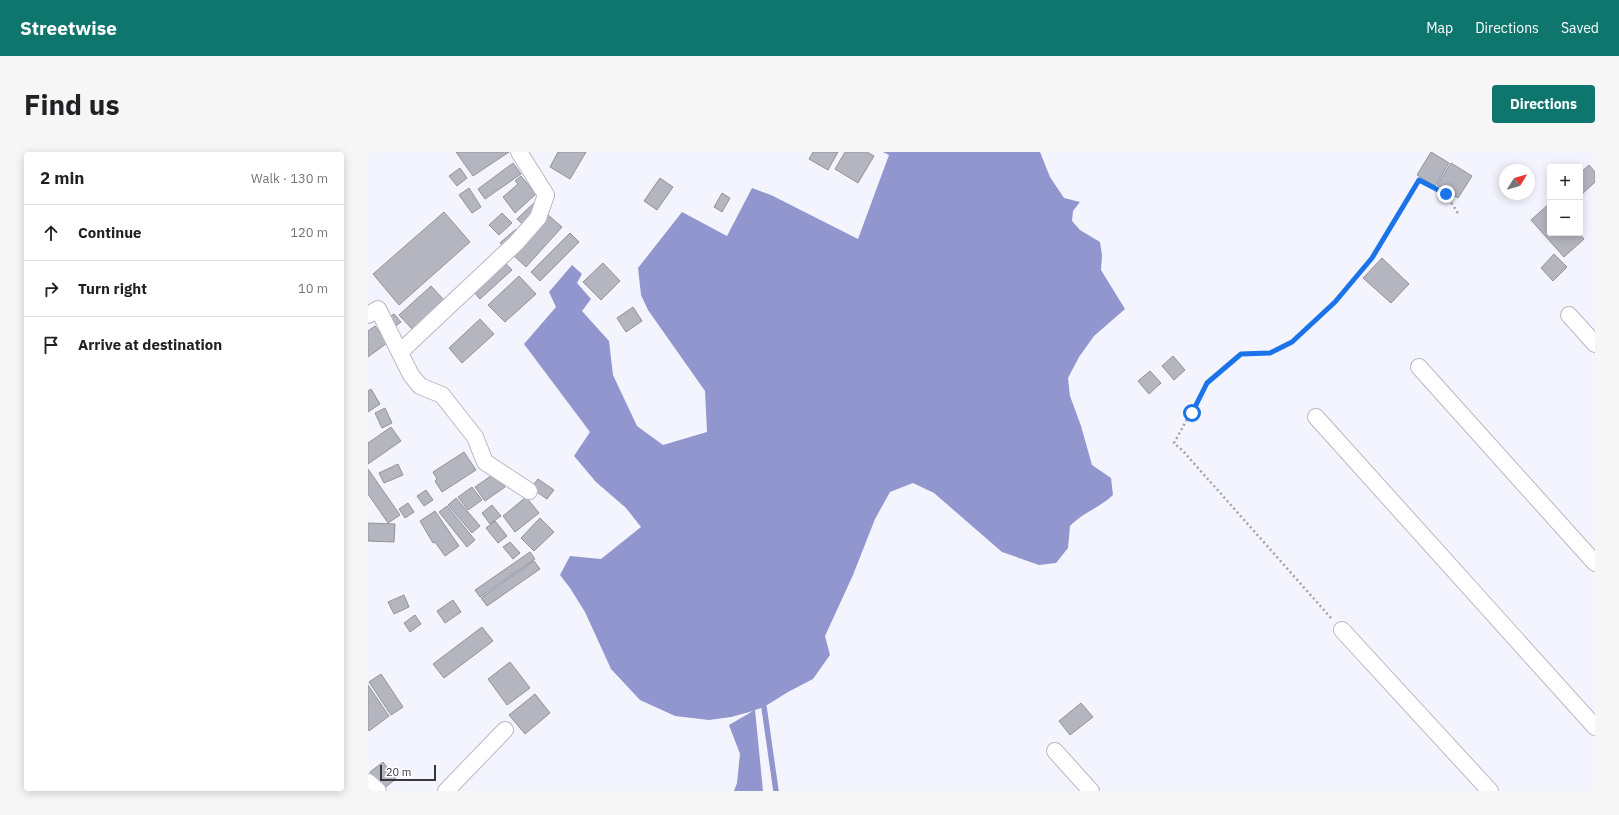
<!DOCTYPE html>
<html lang="en">
<head>
<meta charset="utf-8">
<style>
  :root { --surface:#fff; --page:#f6f6f6; --text:#202124; --muted:#757577; --line:#e0e0e0; --accent:#0f766e }
  body { margin:0; font-family:"IBM Plex Sans",sans-serif; background:var(--page); color:var(--text) }
  .controls { position:absolute; right:12px; top:12px; display:grid; overflow:hidden; border-radius:4px; box-shadow:0 2px 10px #0003 }
  .controls button { width:36px; height:36px; display:grid; place-items:center; padding:0; border:0; border-bottom:1px solid var(--line); background:var(--surface); color:var(--text); font:20px sans-serif }
  .compass { position:absolute; left:1131px; top:12px; width:36px; height:36px; border-radius:50%; background:var(--surface); box-shadow:0 2px 10px #0003; rotate:53deg }
  .scale { position:absolute; left:12px; bottom:10px; width:56px; box-sizing:border-box; padding-left:4px; border:2px solid #37373b; border-top:0; font-size:11px; line-height:14px; white-space:nowrap; color:#37373b; -webkit-text-stroke:3px #fff; paint-order:stroke }
  .stop { position:absolute; width:12px; height:12px; margin:-9px; border:3px solid #1a73e8; border-radius:50%; background:#fff }
  .stop.end { background:#1a73e8; border-color:#fff; box-shadow:0 1px 4px #0008 }
  .list { margin:0; padding:0; list-style:none }
  h2 { display:flex; justify-content:space-between; align-items:center; height:52px; margin:0; padding:0 16px; font-size:17px }
  h2 small { font-size:13px; font-weight:400; color:var(--muted) }
  .list li { display:grid; grid-template-columns:26px 1fr auto; gap:12px; align-items:center; box-sizing:border-box; height:56px; padding:0 16px; border-top:1px solid var(--line) }
  .list b { display:block; font-size:15px; white-space:nowrap }
  .list em { font-size:13px; font-style:normal; color:var(--muted) }
  .icon { flex:none; width:22px; height:22px; fill:none; stroke:currentColor; stroke-width:2; stroke-linecap:round; stroke-linejoin:round }
  .map { position:relative; flex:none; width:1227px; height:639px; overflow:hidden; border-radius:4px }
  header { display:flex; align-items:center; gap:24px; box-sizing:border-box; height:56px; padding:0 20px; background:var(--accent); color:#fff }
  header strong { font-size:19px }
  nav { display:flex; gap:22px; margin-inline-start:auto; font-size:14px }
  .intro { display:flex; align-items:center; justify-content:space-between; box-sizing:border-box; height:96px; padding:0 24px }
  h1 { margin:0; font-size:28px }
  .button { padding:10px 18px; border-radius:4px; background:var(--accent); color:#fff; font-size:14px; font-weight:700 }
  main { display:flex; gap:24px; padding:0 24px }
  aside { flex:1; background:var(--surface); border-radius:4px; box-shadow:0 2px 10px #0003 }
  .map>svg:first-child { display:block }
</style>
</head>
<body>
<header>
<strong>Streetwise</strong>
<nav><a>Map</a><a>Directions</a><a>Saved</a></nav>
</header>
<div class="intro"><h1>Find us</h1><a class="button">Directions</a></div>
<main>
<aside>
<h2>2 min<small>Walk · 130 m</small></h2>
<ul class="list">
<li><svg class="icon" aria-label="ahead" viewBox="0 0 24 24"><path d="M12 20V5M6 11l6-6 6 6"/></svg><div><b>Continue</b></div><em>120 m</em></li>
<li><svg class="icon" aria-label="right" viewBox="0 0 24 24"><path d="M7 20v-9h11M14 6l5 5-5 5"/></svg><div><b>Turn right</b></div><em>10 m</em></li>
<li><svg class="icon" aria-label="arrive" viewBox="0 0 24 24"><path d="M6 21V4h12l-3 4 3 4H6"/></svg><div><b>Arrive at destination</b></div></li>
</ul>
</aside>
<div class="map">
<svg width="1227" height="639" viewBox="0 0 1227 639">
  <rect width="100%" height="100%" fill="#f3f4fe"/>
  <!-- water -->
  <path fill="#9197ce" d="M515,0H672L682,25L696,46L712,50L705,59L704,69L712,78L732,90L734,103L733,118L757,157L726,184L711,205L700,226L702,244L713,274L724,313L743,326L745,343C731,356 716,360 702,374L700,396L688,411L671,413L634,400L566,341L545,331L522,340L507,367L485,423L457,484L462,503L445,527L420,540L396,555L387,558L395,639H366L369,631L372,602L361,573L385,559L363,565L341,568L307,564L272,548L243,517L217,460L202,436L192,423L202,404L233,407L273,375L258,356L228,330L206,304L222,280L156,192L188,155L181,140L204,113L214,122L209,131L223,147L214,159L241,189L245,223L269,274L295,293L339,280L337,239L280,158L273,143L270,116L314,60L359,84L384,36L403,43L490,87L521,3Z"/>
  <g fill="none" stroke-linecap="round" stroke-linejoin="round">
    <!-- stream -->
    <polyline stroke="#9197ce" stroke-width="5.5" points="396,555 408,639"/>
  </g>
  <!-- building -->
  <g fill="#b4b5be" stroke="#91939b">
    <polygon points="88,0 141,0 105,24"/>
    <polygon points="190,0 218,0 202,27 182,15"/>
    <polygon points="445,0 470,0 460,18 441,7"/>
    <polygon points="477,0 499,0 506,4 490,31 467,17"/>
    <polygon points="1063,0 1081,11 1067,34 1049,23"/>
    <polygon points="145,11 153,22 117,47 110,37"/>
    <polygon points="1083,11 1104,24 1090,46 1069,33"/>
    <polygon points="1221,13 1227,20 1227,30 1212,44 1212,21"/>
    <polygon points="92,16 99,26 89,34 81,24"/>
    <polygon points="153,24 168,42 147,61 135,45 150,32 147,29"/>
    <polygon points="292,26 305,35 289,58 276,49"/>
    <polygon points="101,36 113,55 104,61 91,43"/>
    <polygon points="354,41 362,46 354,60 346,55"/>
    <polygon points="171,46 175,51 154,72 149,67"/>
    <polygon points="1182,51 1182,81 1211,81 1216,87 1196,105 1163,68"/>
    <polygon points="76,60 102,90 31,153 5,122"/>
    <polygon points="134,61 144,71 131,83 121,73"/>
    <polygon points="179,62 194,75 158,115 144,102"/>
    <polygon points="148,77 153,83 138,96 132,91"/>
    <polygon points="202,81 211,90 172,129 163,120"/>
    <polygon points="127,100 144,118 112,147 96,129"/>
    <polygon points="1186,102 1199,115 1185,129 1173,116"/>
    <polygon points="1014,106 1041,132 1023,151 995,126"/>
    <polygon points="235,111 252,129 233,148 215,130"/>
    <polygon points="151,124 168,142 137,170 120,153"/>
    <polygon points="63,134 77,149 45,178 31,163"/>
    <polygon points="265,155 274,169 258,180 249,166"/>
    <polygon points="26,162 33,170 23,177 17,168"/>
    <polygon points="112,167 126,182 94,211 81,196"/>
    <polygon points="7,174 19,191 0,205 0,179"/>
    <polygon points="805,204 817,218 806,228 794,214"/>
    <polygon points="782,219 793,231 781,242 770,229"/>
    <polygon points="3,237 12,252 0,260 0,239"/>
    <polygon points="17,256 24,271 14,276 7,261"/>
    <polygon points="23,275 33,289 0,312 0,291"/>
    <polygon points="96,300 108,318 74,340 67,329 69,327 65,320"/>
    <polygon points="30,312 35,323 16,331 11,321"/>
    <polygon points="0,317 32,363 20,371 0,342"/>
    <polygon points="127,321 137,335 117,349 107,335"/>
    <polygon points="170,327 186,338 179,347 163,336"/>
    <polygon points="104,335 114,348 100,358 90,345"/>
    <polygon points="58,338 65,348 56,354 49,344"/>
    <polygon points="158,345 171,361 147,380 135,364"/>
    <polygon points="88,346 112,374 104,381 80,353"/>
    <polygon points="40,351 46,360 37,366 31,357"/>
    <polygon points="124,353 133,364 122,372 114,361"/>
    <polygon points="79,354 107,388 99,395 71,360"/>
    <polygon points="67,359 91,394 77,404 67,390 65,391 52,369"/>
    <polygon points="172,366 186,380 166,399 153,386"/>
    <polygon points="127,369 139,384 130,391 118,376"/>
    <polygon points="0,371 27,372 26,390 0,389"/>
    <polygon points="142,390 152,401 145,407 135,395"/>
    <polygon points="162,400 167,407 112,445 107,438"/>
    <polygon points="166,409 172,417 119,454 113,446"/>
    <polygon points="36,443 41,455 26,462 20,450"/>
    <polygon points="85,448 93,460 77,471 69,459"/>
    <polygon points="47,463 53,472 42,480 36,471"/>
    <polygon points="114,475 125,489 76,526 65,512"/>
    <polygon points="142,510 162,536 139,553 120,527"/>
    <polygon points="13,522 35,555 23,563 1,530"/>
    <polygon points="0,533 21,564 1,579 0,577"/>
    <polygon points="167,542 182,561 157,582 141,563"/>
    <polygon points="713,551 725,565 702,583 691,569"/>
    <polygon points="15,610 28,627 15,637 2,620"/>
  </g>
  <g fill="none" stroke-linecap="round" stroke-linejoin="round">
    <defs>
      <g id="minor">
        <polyline points="0,163 10,157 43,223 52,234 74,243 107,285 117,310 161,339"/>
        <polyline points="1201,163 1227,192"/>
        <polyline points="32,200 148,91 170,66 178,43 151,0"/>
        <polyline points="1051,215 1227,411"/>
        <polyline points="948,265 1227,575"/>
        <polyline points="974,478 1122,639"/>
        <polyline points="687,599 723,639"/>
        <polyline points="0,630 10,639"/>
        <polyline points="78,639 137,578"/>
      </g>
    </defs>
    <!-- minor casing -->
    <use href="#minor" stroke="#b8b9c2" stroke-width="18"/>
    <!-- path -->
    <polyline stroke="#a2a2aa" stroke-width="2.5" stroke-dasharray="2 3" stroke-linecap="butt" points="963,466 815,299 806,291 839,231 873,202 902,201 924,190 967,150 1004,106 1051,28 1078,42 1091,63"/>
    <!-- minor -->
    <use href="#minor" stroke="#fff" stroke-width="16"/>
  </g>
  <g fill="none" stroke-linecap="round" stroke-linejoin="round">
    <!-- route -->
    <polyline stroke="#1a73e8" stroke-width="5" points="824,261 839,231 873,202 902,201 924,190 967,150 1004,106 1051,28 1078,42"/>
  </g>
</svg>
<div class="controls">
<button>+</button>
<button>−</button>
</div>
<svg class="compass" viewBox="-18 -18 36 36"><path d="M0-13l5 13h-10z" fill="#e53935"/><path d="M0 13l5-13h-10z" fill="#757577"/></svg>
<div class="scale">20 m</div>
<div class="stop" style="left:824px;top:261px"></div>
<div class="stop end" style="left:1078px;top:42px"></div>
</div>
</main>
</body>
</html>
